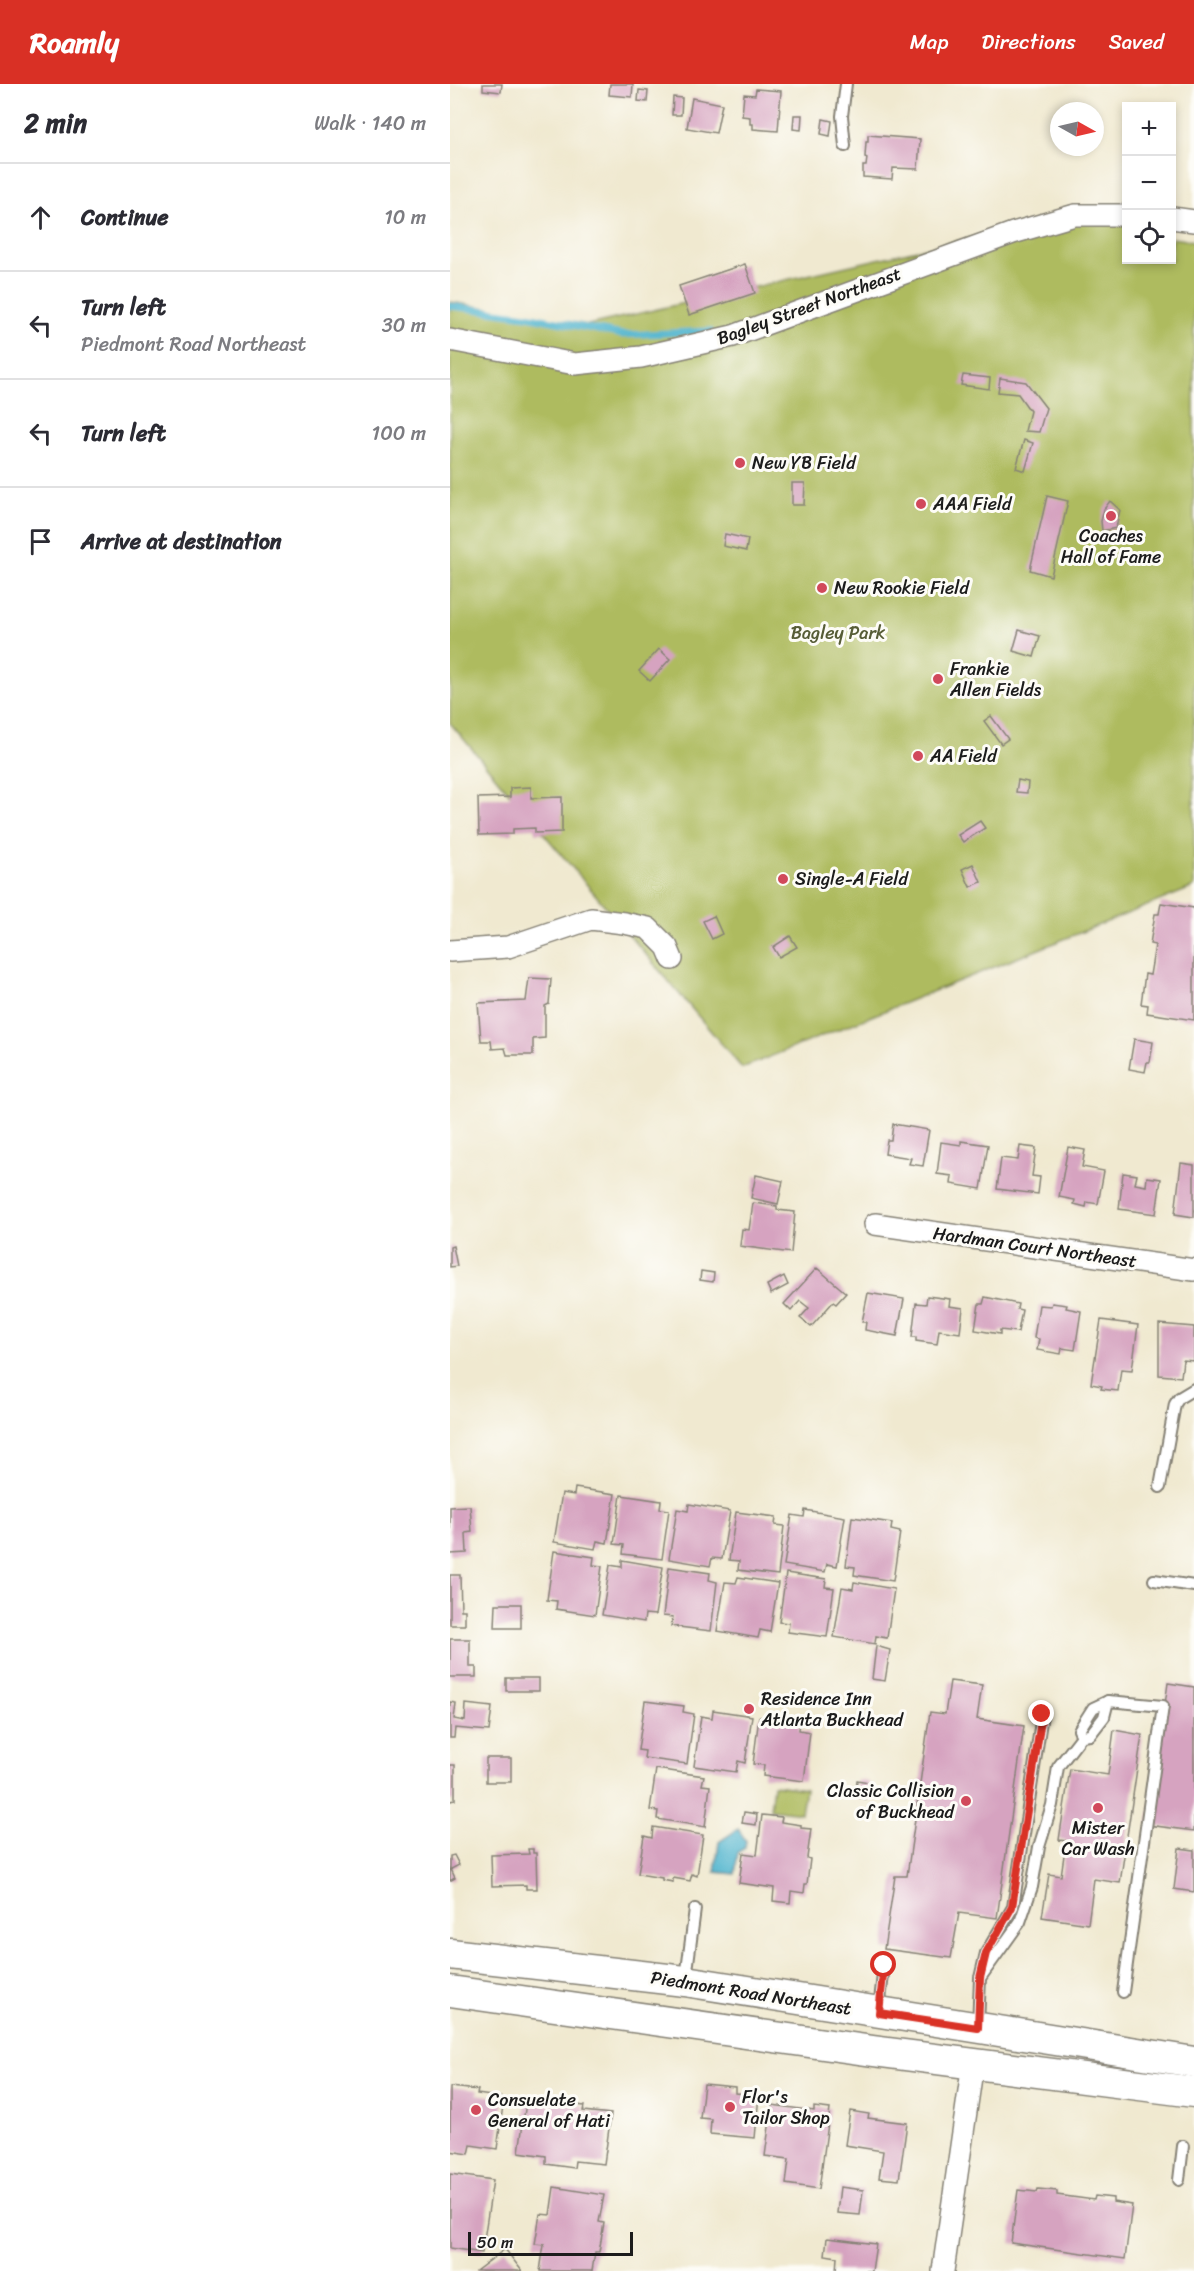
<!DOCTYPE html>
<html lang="en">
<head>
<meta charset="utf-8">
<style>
  :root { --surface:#fff; --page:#f2f2f3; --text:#2b2b33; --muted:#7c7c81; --line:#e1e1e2; --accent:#d93025 }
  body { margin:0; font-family:Sriracha,sans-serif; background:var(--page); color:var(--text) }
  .controls { position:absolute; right:18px; top:18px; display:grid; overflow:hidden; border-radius:0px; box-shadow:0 3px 9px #0003 }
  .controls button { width:54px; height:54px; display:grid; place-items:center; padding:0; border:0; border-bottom:2px solid var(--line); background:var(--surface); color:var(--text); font:30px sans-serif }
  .compass { position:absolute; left:600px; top:18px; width:54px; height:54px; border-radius:50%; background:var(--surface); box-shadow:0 3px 9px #0003; rotate:98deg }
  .scale { position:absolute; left:18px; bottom:15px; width:165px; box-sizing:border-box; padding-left:6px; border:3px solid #1c1c1c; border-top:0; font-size:16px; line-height:21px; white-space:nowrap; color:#1c1c1c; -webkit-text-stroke:4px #fdfcf7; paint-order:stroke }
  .stop { position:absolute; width:18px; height:18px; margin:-14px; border:4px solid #d93025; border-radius:50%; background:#fff }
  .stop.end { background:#d93025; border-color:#fff; box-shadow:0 2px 6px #0008 }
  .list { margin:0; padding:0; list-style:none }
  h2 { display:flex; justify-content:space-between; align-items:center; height:78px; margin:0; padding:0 24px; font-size:26px }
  h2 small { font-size:20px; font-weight:400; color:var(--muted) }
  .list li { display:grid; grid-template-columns:39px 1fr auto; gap:18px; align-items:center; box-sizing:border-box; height:108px; padding:0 24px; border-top:2px solid var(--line) }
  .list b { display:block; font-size:22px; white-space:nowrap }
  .list p { margin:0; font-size:20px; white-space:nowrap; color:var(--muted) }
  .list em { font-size:20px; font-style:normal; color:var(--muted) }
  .icon { flex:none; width:33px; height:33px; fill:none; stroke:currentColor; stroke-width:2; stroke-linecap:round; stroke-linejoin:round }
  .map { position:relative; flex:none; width:744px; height:2187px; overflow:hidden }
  header { display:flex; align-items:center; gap:36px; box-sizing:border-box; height:84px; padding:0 30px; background:var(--accent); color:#fff }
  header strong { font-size:28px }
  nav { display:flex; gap:33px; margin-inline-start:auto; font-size:21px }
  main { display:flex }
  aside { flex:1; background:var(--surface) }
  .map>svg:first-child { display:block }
</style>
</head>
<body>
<header>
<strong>Roamly</strong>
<nav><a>Map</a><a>Directions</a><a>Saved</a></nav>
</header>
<main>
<aside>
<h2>2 min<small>Walk · 140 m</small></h2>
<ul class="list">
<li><svg class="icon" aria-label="ahead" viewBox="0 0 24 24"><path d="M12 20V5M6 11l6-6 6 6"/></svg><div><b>Continue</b></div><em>10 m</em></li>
<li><svg class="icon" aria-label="left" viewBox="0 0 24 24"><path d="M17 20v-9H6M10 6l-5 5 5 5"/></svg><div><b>Turn left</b><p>Piedmont Road Northeast</p></div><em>30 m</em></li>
<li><svg class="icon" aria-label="left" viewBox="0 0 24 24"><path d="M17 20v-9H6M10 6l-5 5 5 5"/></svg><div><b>Turn left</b></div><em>100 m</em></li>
<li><svg class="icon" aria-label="arrive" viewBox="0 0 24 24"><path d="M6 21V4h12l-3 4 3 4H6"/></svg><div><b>Arrive at destination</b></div></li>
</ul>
</aside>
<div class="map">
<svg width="744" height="2187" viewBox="0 0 744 2187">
  <rect width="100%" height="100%" fill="#fdfcf7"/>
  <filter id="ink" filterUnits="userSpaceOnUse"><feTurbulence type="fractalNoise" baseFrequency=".0167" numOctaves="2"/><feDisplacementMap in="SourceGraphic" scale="12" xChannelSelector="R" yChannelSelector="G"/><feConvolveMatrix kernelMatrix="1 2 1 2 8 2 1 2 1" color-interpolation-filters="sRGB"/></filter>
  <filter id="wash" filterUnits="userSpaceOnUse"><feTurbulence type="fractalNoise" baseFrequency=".008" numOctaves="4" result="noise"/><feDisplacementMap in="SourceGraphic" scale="24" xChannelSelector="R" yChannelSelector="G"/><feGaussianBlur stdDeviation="1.35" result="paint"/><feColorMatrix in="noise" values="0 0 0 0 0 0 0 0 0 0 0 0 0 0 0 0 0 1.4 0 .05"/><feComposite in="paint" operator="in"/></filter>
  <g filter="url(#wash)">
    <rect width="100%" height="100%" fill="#f0e9d0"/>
    <!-- green -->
    <g fill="#aebb5e" stroke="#656c3d" stroke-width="1.5">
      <polygon points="634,128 676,140 676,176 722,176 722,154 744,157 744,803 292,984 0,639 0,218 138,241"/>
      <polygon points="323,1701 355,1705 351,1729 320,1725"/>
    </g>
    <!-- water -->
    <polygon fill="#4eb3cd" stroke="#356874" stroke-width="1.5" points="288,1745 296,1757 295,1764 288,1768 285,1790 265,1788 269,1758"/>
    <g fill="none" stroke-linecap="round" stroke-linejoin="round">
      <!-- stream -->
      <polyline stroke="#4eb3cd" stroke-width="7" points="0,222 76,232 173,251 260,247"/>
    </g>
    <g id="blocks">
      <!-- building -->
      <g fill="#d6a3c0">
        <polygon points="33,0 52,0 51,8 33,6"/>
        <polygon points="160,0 183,0 182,13 159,11"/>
        <polygon points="306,5 331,7 328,47 303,45 303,40 300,40 300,33 292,32 294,10 305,11"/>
        <polygon points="189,6 198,7 197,18 188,17"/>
        <polygon points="223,13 232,14 231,31 222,31"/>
        <polygon points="242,14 272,20 266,49 237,44"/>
        <polygon points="344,31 352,31 351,46 343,45"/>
        <polygon points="373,35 382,37 380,52 371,50"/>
        <polygon points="418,51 470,55 468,85 443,84 442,95 413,93 413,82 416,82 417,74 415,73 416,58 418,58"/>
        <polygon points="295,180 305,209 239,231 229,202"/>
        <polygon points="513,291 540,294 539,305 511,301"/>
        <polygon points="550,294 576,298 596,324 589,348 575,347 580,327 568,310 548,308"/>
        <polygon points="574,356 583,359 575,387 566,384"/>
        <polygon points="342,399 355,399 354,421 342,421"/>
        <polygon points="597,412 618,417 601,492 580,486"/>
        <polygon points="660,417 670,426 666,444 652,447 651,437 654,425"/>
        <polygon points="275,450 298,455 296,467 273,462"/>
        <polygon points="569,546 590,552 584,573 563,567"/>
        <polygon points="209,565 220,575 200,597 189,587"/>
        <polygon points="541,632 558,655 551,660 534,637"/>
        <polygon points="568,696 578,698 577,709 566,708"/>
        <polygon points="81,703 81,714 112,713 112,748 85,749 85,744 63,745 63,750 29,751 28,714 60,713 60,704"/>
        <polygon points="530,737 535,744 513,758 508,751"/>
        <polygon points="523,780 531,798 520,803 512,785"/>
        <polygon points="711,819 744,824 744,936 697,929 698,921 691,920 695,890 700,891 705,861 700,860 705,830 709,830"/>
        <polygon points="264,832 272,850 262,855 253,837"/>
        <polygon points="340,852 347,863 329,873 323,863"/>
        <polygon points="79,894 101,895 99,920 95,922 95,954 83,955 83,971 57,971 55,964 42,965 41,957 31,957 28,919 76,917"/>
        <polygon points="684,955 703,958 700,978 697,978 695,988 679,985"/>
        <polygon points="443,1040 479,1046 473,1082 459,1080 461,1074 435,1070 437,1056 441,1056"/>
        <polygon points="511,1057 538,1061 531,1105 501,1100 502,1092 487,1090 491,1058 511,1061"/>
        <polygon points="570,1062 586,1064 582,1092 590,1093 588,1110 547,1105 551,1074 568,1076"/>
        <polygon points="618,1063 635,1066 632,1083 654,1087 648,1120 637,1118 636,1123 624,1120 625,1116 609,1113"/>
        <polygon points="731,1079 744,1081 744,1133 725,1130"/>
        <polygon points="673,1089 687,1091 685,1100 696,1102 697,1093 711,1095 706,1130 669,1125"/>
        <polygon points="306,1091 333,1097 328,1120 301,1114"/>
        <polygon points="303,1119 327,1122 327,1126 345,1128 341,1169 290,1162 292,1145 299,1146"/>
        <polygon points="3,1162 7,1182 0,1183 0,1163"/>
        <polygon points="367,1184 396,1209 386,1220 383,1218 361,1243 350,1234 359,1224 350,1217 341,1227 334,1220"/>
        <polygon points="251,1187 264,1189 263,1198 250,1196"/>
        <polygon points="334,1192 338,1201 321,1210 317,1201"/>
        <polygon points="418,1209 454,1215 447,1252 415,1246 416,1238 412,1238"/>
        <polygon points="477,1212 500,1215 499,1222 513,1224 510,1249 489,1246 487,1260 466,1257 466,1253 462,1253 466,1219 476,1220"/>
        <polygon points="535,1213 568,1220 567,1225 572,1226 568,1248 550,1246 550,1250 525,1246 529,1220 533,1220"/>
        <polygon points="602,1219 617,1221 616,1224 631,1227 625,1266 612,1264 611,1270 587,1266 589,1255 584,1254 589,1221 601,1222"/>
        <polygon points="651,1236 688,1241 682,1286 671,1285 668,1307 651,1305 652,1302 641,1300"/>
        <polygon points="709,1240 744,1243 744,1277 733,1276 731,1293 709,1291"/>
        <polygon points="125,1404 165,1410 157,1459 147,1457 145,1465 104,1458 112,1409 124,1411"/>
        <polygon points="171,1411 211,1417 210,1425 219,1426 212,1475 173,1470 174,1461 164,1460"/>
        <polygon points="239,1420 280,1427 272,1475 262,1474 260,1482 219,1475 227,1425 238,1427"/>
        <polygon points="20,1422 22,1448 16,1449 17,1469 0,1470 0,1423"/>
        <polygon points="355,1426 395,1433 387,1482 377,1480 375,1488 334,1481 342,1431 354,1433"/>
        <polygon points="286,1428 326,1433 325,1441 334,1442 328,1491 288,1486 289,1477 279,1476"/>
        <polygon points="402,1433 442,1439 441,1446 450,1448 443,1497 404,1491 405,1483 396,1482"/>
        <polygon points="104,1467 144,1473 143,1481 152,1482 145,1531 106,1525 107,1517 97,1516"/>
        <polygon points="172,1476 213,1483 205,1531 195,1530 194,1538 152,1531 160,1481 172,1483"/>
        <polygon points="219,1483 260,1489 259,1496 267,1498 261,1547 221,1542 223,1533 213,1532"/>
        <polygon points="336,1489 376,1495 375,1503 384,1504 377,1553 338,1548 339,1539 329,1538"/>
        <polygon points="0,1491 10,1491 11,1526 15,1526 15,1541 0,1541"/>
        <polygon points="288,1493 328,1499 320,1548 310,1546 308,1554 267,1547 275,1498 286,1499"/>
        <polygon points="404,1498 444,1505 437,1554 426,1552 425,1560 384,1553 392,1503 403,1505"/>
        <polygon points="46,1520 71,1520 71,1544 45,1544"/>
        <polygon points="0,1555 20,1555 20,1583 26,1583 26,1593 0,1593"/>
        <polygon points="426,1562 440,1566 435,1597 422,1595"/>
        <rect x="56" y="1594" width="33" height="13"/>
        <polygon points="500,1597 532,1601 527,1635 574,1642 547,1834 509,1829 501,1874 434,1865 445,1792 457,1792 480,1628 495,1630"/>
        <polygon points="718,1599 744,1603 744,1747 698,1741"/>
        <polygon points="195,1617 234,1622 233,1628 244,1630 237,1680 194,1674 195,1667 188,1666"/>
        <polygon points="0,1618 6,1619 4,1635 15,1637 16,1620 42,1623 39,1647 5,1644 4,1654 0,1654"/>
        <polygon points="263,1626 302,1632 295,1679 288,1677 286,1688 244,1682 251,1632 262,1634"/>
        <polygon points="309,1633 350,1638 349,1646 360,1648 354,1697 313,1692 314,1681 303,1680"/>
        <polygon points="664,1646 692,1651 670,1799 644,1795 638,1840 592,1833 599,1790 611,1792 616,1757 609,1756 620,1685 658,1691"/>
        <rect x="36" y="1674" width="25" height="24"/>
        <polygon points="0,1681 5,1681 5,1716 0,1717"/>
        <polygon points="206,1685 254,1692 252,1701 260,1702 255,1743 207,1735 208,1727 200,1726"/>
        <polygon points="407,1696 419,1698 416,1715 405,1713"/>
        <polygon points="294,1728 307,1730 306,1741 292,1739"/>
        <polygon points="312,1731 332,1733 331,1738 351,1741 351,1744 361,1745 357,1774 360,1775 357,1800 355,1800 354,1809 341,1807 340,1819 323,1817 324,1804 289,1799 293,1769 307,1771"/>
        <polygon points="203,1743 253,1751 247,1792 242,1790 240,1797 223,1794 223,1798 212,1796 212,1794 188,1790 194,1752 202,1754"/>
        <polygon points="729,1764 744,1766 744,1808 724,1805"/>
        <polygon points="78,1765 83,1765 83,1769 86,1769 87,1805 76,1805 76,1801 42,1802 41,1771 79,1770"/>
        <polygon points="4,1771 9,1781 1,1785 5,1794 0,1797 0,1772"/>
        <polygon points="254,2000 285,2003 285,2009 309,2011 305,2054 260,2050 261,2035 250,2034"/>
        <polygon points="0,2003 28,2006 27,2010 54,2014 47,2065 21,2061 19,2070 0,2067"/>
        <polygon points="76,2018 103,2021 104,2018 134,2022 133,2027 161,2030 154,2080 125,2077 124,2084 96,2080 96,2072 69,2068"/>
        <polygon points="322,2021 364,2027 364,2023 380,2025 369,2105 336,2100 339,2075 315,2072"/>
        <polygon points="400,2027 419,2030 418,2034 457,2039 449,2096 429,2094 433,2067 395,2061"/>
        <polygon points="0,2090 43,2096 32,2169 0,2164"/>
        <polygon points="104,2103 154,2111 149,2138 154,2139 149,2168 145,2168 142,2187 90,2187 94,2161 85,2160 90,2130 100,2131"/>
        <polygon points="390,2103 413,2106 410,2131 387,2129"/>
        <polygon points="588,2105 607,2107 607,2111 644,2116 645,2112 663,2114 663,2118 682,2121 675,2175 561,2159 568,2106 587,2108"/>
        <polygon points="377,2154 426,2160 422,2187 386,2187 387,2173 375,2171"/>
        <polygon points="55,2165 72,2187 26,2187"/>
      </g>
    </g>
  </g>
  <g filter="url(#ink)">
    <use href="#blocks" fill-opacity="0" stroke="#868276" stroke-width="1.5"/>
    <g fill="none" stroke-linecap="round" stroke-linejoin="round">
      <defs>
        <g id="lane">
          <polyline points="395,62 392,32 396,0"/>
          <polyline points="710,1403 725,1320 729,1314 744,1305"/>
          <polyline points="704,1496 744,1502"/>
          <polyline points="632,1652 629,1646 643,1624 658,1617"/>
          <polyline points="236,1894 245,1825"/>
          <polyline points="530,1894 570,1838 582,1803 589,1763 602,1721 608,1683 632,1652 640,1651 654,1633 658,1617 713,1622 673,1908"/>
          <polyline points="429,1926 434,1881"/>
          <polyline points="528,1941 530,1894 536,1869 563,1823 592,1631"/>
          <polyline points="729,2096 733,2062"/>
        </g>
        <g id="street">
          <polyline points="722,134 744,137"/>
          <polyline points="0,256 125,280 191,273 283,252 563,149 625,131 676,131"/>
          <polyline points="0,867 58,863 141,835 174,839 198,844 217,863 222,875"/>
          <polyline points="425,1140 744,1186"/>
          <polyline points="493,2187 523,1979"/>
        </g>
        <g id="secondary">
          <polyline points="0,1870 235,1897 744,1978"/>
          <polyline points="0,1907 423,1967 744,2008"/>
        </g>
      </defs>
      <!-- lane casing -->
      <use href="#lane" stroke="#868276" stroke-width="14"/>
      <!-- street casing -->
      <use href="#street" stroke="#868276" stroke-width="24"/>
      <!-- secondary casing -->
      <use href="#secondary" stroke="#868276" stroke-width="33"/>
      <!-- lane -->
      <use href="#lane" stroke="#fff" stroke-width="10"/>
      <!-- street -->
      <use href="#street" stroke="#fff" stroke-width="21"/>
      <!-- secondary -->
      <use href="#secondary" stroke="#fff" stroke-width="30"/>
    </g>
  </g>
  <g fill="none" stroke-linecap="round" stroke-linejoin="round" filter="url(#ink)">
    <!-- route -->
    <polyline stroke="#d93025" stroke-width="8" points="434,1881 429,1929 528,1944 530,1894 536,1869 562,1823 592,1630"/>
  </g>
  <!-- markers -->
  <g fill="#d1495b" stroke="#fdfcf7" stroke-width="2">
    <circle cx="290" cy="379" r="6"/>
    <circle cx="471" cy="420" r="6"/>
    <circle cx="661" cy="432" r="6"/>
    <circle cx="372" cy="504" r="6"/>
    <circle cx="488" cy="595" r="6"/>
    <circle cx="468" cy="672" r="6"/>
    <circle cx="333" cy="795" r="6"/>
    <circle cx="299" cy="1625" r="6"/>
    <circle cx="516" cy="1717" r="6"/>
    <circle cx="648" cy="1724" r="6"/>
    <circle cx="280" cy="2023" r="6"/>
    <circle cx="26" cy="2026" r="6"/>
  </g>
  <g text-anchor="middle" stroke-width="6" stroke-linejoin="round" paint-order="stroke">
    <!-- street labels -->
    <g font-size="18" fill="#1c1c1c" stroke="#fdfcf7">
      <text transform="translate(359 222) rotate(-20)" y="6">Bagley Street Northeast</text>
      <text transform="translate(585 1163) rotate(8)" y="6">Hardman Court Northeast</text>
      <text transform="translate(301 1909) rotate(9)" y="6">Piedmont Road Northeast</text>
    </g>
    <!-- poi labels -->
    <g font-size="18" fill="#1c1c1c" stroke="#fdfcf7" text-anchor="start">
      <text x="302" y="385">New YB Field</text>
      <text x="483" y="426">AAA Field</text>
      <text x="661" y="458" text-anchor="middle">Coaches<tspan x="661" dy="21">Hall of Fame</tspan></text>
      <text x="384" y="510">New Rookie Field</text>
      <text x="500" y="591">Frankie<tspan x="500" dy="21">Allen Fields</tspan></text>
      <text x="480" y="678">AA Field</text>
      <text x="345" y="801">Single-A Field</text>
      <text x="311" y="1621">Residence Inn<tspan x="311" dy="21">Atlanta Buckhead</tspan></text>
      <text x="504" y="1713" text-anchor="end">Classic Collision<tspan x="504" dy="21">of Buckhead</tspan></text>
      <text x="648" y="1750" text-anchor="middle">Mister<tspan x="648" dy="21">Car Wash</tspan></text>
      <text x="292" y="2019">Flor's<tspan x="292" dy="21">Tailor Shop</tspan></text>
      <text x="38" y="2022">Consuelate<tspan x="38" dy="21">General of Hati</tspan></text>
    </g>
    <!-- park labels -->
    <g font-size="18" fill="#565c36" stroke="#fdfcf7">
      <text x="388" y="555">Bagley Park</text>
    </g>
  </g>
</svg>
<div class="controls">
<button>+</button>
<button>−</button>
<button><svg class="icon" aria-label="locate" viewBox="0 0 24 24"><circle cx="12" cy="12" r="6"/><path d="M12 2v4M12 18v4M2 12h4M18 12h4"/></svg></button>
</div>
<svg class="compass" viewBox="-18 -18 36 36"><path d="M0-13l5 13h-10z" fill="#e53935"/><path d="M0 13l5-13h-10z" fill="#7c7c81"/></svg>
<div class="scale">50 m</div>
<div class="stop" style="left:434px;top:1881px"></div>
<div class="stop end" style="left:592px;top:1630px"></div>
</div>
</main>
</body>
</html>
